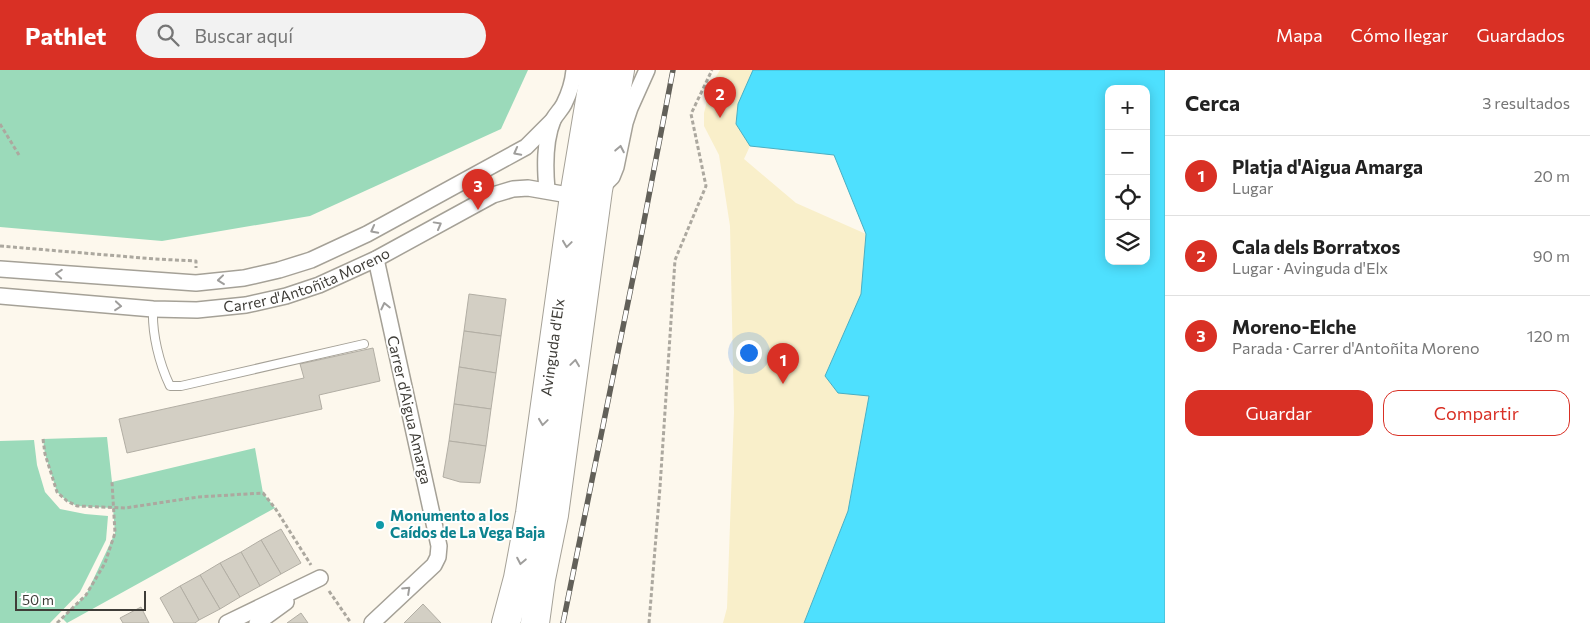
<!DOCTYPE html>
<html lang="es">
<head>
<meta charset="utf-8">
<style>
  :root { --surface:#fff; --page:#f2f2f2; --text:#222; --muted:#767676; --line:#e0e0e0; --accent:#d93025 }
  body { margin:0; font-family:Commissioner,sans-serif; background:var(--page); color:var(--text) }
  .controls { position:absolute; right:15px; top:15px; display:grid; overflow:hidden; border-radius:10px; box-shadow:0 2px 12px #0003 }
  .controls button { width:45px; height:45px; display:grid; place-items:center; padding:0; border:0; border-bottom:1px solid var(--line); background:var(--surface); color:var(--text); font:25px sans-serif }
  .scale { position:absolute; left:15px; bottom:12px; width:131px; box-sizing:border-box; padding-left:5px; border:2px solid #3f3d38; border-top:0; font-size:14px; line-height:18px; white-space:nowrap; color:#3f3d38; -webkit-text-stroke:4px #fff; paint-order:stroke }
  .you { position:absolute; left:748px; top:282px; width:18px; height:18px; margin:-12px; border:4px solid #fff; border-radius:50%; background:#1a73e8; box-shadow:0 0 0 8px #1a73e833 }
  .badge { display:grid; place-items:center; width:32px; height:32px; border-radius:50%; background:var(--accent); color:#fff; font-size:16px; font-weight:700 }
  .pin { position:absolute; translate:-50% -41px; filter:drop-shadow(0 1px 2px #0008) }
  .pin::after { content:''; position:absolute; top:26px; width:18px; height:15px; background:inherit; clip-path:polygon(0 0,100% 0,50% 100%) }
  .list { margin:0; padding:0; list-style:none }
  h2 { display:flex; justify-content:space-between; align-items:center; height:65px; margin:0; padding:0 20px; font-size:21px }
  h2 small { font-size:16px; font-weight:400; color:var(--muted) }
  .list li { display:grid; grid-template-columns:32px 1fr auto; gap:15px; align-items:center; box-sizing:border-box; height:80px; padding:0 20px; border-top:1px solid var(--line) }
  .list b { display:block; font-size:19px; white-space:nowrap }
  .list p { margin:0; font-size:16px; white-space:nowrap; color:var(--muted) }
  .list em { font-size:16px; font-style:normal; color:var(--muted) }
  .actions { display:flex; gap:10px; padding:15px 20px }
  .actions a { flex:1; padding:11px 0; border:1px solid var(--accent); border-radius:15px; text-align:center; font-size:18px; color:var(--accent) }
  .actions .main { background:var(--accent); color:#fff }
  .icon { flex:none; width:28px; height:28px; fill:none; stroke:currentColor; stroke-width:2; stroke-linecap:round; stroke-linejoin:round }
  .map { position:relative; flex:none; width:1165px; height:553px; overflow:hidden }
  header { display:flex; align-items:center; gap:30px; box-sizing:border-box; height:70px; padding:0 25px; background:var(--accent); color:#fff }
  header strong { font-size:24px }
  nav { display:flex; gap:28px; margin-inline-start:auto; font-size:18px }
  .search { width:350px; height:45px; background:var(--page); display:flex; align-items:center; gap:12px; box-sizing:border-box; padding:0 18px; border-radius:28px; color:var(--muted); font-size:19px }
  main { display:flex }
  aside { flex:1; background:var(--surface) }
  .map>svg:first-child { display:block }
</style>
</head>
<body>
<header>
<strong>Pathlet</strong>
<div class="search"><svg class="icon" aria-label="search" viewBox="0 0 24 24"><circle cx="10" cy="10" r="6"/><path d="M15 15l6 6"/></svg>Buscar aquí</div>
<nav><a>Mapa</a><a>Cómo llegar</a><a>Guardados</a></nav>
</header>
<main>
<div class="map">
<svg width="1165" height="553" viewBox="0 0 1165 553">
  <rect width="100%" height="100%" fill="#fdf8ed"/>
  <!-- green -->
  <g fill="#9bdaba">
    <polygon points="0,0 528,0 501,59 310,146 162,171 0,157"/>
    <polygon points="107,367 112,412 255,378 263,423 275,438 67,553 62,548 86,525 115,463 113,438 77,436 67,431 57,422 45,384 43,369"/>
    <polygon points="34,370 37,395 45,422 60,439 85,444 108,446 106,470 80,522 50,553 0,553 0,371"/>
  </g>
  <!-- sand -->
  <polygon fill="#f9efca" points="720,0 753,0 738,34 736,54 750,76 744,89 796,133 866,164 861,224 825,306 838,323 869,325 848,441 804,553 723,553 727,538 734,342 730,156 719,85 704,56 704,43 708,27 712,13"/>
  <!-- water -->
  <path fill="#4ee0fe" stroke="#4aafc3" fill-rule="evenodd" d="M753,0H1165V553H804L848,441L869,326L838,323L825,306L861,224L866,164L834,85L750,76L736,54L738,34ZM1109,19H1146V191H1109Z"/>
  <!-- building -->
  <g fill="#d3cfc4" stroke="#b2aea4">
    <polygon points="469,224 506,229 501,266 464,261"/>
    <polygon points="464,261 501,266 496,303 459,297"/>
    <polygon points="373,278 380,311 319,325 322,339 127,383 119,349 304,308 300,294"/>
    <polygon points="459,297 496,303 491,339 454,334"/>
    <polygon points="454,334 491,339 486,376 449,371"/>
    <polygon points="449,371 486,376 480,413 460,412 443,407"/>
    <polygon points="281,459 301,493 281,504 261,470"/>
    <polygon points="261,470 281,504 260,516 241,482"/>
    <polygon points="241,482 260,516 240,527 220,493"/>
    <polygon points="220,493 240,527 220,539 200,505"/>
    <polygon points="200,505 220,539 199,550 180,516"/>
    <polygon points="180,516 199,550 195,553 174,553 160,528"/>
    <polygon points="423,534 441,553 404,553"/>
    <polygon points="141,537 149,553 123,553 120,548"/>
    <polygon points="301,543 308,553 287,553"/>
  </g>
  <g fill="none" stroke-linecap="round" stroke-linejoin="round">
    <defs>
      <path id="lane" d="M153,239C152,264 159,293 170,316H181L364,274"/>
      <g id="street">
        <polyline points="604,115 612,107 616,97 625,53 630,38 647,0"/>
        <path d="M547,120C545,98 544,72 553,50C556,44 561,40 564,34C569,24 573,12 574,0"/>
        <polyline points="0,199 196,213 244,208 279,200 311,190 367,164 526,77 553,50"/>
        <path id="s1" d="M0,226L153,239L197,240L246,235L286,226L319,215L376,189L493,125L513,119L528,118L574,126L579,125"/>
        <polyline points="227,553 320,508"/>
        <polyline points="257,553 286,532"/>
        <polyline points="372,553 434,495 438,487 439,476 376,189"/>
      </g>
      <g id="highway">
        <path id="s2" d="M506,553L518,508L530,443L574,126L595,0"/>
        <polyline points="535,553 541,509 554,445 598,120 620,0"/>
      </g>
    </defs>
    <!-- lane casing -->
    <use href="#lane" stroke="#a5a197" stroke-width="10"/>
    <!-- street casing -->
    <use href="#street" stroke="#a5a197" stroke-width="18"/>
    <!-- highway casing -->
    <use href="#highway" stroke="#a5a197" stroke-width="30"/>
    <!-- path -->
    <g stroke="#aca89f" stroke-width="3" stroke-dasharray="4 2.5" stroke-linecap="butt">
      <polyline points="0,54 19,85"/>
      <polyline points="0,176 155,189 196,191 196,198"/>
      <polyline points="43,369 45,384 57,422 67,431 77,436 125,438 198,427 263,423 275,438 311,495"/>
      <polyline points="329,521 351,553"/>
      <polyline points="57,553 86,525 105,493 115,463 112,412"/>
      <polyline points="649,553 660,417 675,190 706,116 691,44 712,0"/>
    </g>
    <!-- lane -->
    <use href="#lane" stroke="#fff" stroke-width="8"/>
    <!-- street -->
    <use href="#street" stroke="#fff" stroke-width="15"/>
    <!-- highway -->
    <use href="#highway" stroke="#fff" stroke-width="28"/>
    <defs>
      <polyline id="rail" points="563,553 637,188 673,0"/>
    </defs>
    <!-- rail casing -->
    <use href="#rail" stroke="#626059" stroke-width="5.5"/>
    <!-- rail -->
    <use href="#rail" stroke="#fff" stroke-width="4" stroke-dasharray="11" stroke-linecap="butt"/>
  </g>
  <!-- one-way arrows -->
  <defs><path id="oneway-chevron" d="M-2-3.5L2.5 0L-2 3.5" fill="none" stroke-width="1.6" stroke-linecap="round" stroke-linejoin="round" transform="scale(1.25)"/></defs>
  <g stroke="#9f9e9c">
    <use href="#oneway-chevron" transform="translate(620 79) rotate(-79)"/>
    <use href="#oneway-chevron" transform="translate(517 82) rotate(152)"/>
    <use href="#oneway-chevron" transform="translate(438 155) rotate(-29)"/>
    <use href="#oneway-chevron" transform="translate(374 160) rotate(152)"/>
    <use href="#oneway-chevron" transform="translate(567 174) rotate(98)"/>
    <use href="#oneway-chevron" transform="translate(59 204) rotate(-176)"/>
    <use href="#oneway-chevron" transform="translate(221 210) rotate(174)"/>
    <use href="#oneway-chevron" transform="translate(118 236) rotate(5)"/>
    <use href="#oneway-chevron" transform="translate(385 236) rotate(-103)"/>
    <use href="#oneway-chevron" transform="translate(575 293) rotate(-82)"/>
    <use href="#oneway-chevron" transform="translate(543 352) rotate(98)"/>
    <use href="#oneway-chevron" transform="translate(521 491) rotate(101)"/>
    <use href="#oneway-chevron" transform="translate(407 520) rotate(-43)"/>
  </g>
  <!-- markers -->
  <circle fill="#0f9aa8" stroke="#fff" stroke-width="2" cx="380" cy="455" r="5"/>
  <g text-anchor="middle" stroke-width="4" stroke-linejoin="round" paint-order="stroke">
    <!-- street labels -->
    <g font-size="15" fill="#3f3d38" stroke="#fff">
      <text dy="5" stroke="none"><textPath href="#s1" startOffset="312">Carrer d'Antoñita Moreno</textPath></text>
      <text dy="5" stroke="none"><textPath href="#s2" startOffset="280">Avinguda d'Elx</textPath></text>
      <text transform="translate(409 340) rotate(77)" y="5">Carrer d'Aigua Amarga</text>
    </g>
    <!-- culture labels -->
    <g font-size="15" font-weight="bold" fill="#0d838f" stroke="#fff" text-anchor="start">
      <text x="390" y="451">Monumento a los<tspan x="390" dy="17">Caídos de La Vega Baja</tspan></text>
    </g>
  </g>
</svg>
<div class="controls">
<button>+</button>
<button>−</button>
<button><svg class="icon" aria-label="locate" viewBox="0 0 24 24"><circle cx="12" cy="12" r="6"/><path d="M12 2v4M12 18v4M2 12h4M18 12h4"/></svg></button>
<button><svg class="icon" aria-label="layers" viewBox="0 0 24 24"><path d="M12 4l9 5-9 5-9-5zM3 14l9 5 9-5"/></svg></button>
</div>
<div class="scale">50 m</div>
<div class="you"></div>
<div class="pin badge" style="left:783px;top:314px">1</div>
<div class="pin badge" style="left:720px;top:48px">2</div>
<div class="pin badge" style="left:478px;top:140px">3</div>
</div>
<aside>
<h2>Cerca<small>3 resultados</small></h2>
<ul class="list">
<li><span class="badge">1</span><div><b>Platja d'Aigua Amarga</b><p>Lugar</p></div><em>20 m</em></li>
<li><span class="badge">2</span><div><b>Cala dels Borratxos</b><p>Lugar · Avinguda d'Elx</p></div><em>90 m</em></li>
<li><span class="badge">3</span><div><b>Moreno-Elche</b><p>Parada · Carrer d'Antoñita Moreno</p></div><em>120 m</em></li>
</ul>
<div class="actions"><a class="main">Guardar</a><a>Compartir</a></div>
</aside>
</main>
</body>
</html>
